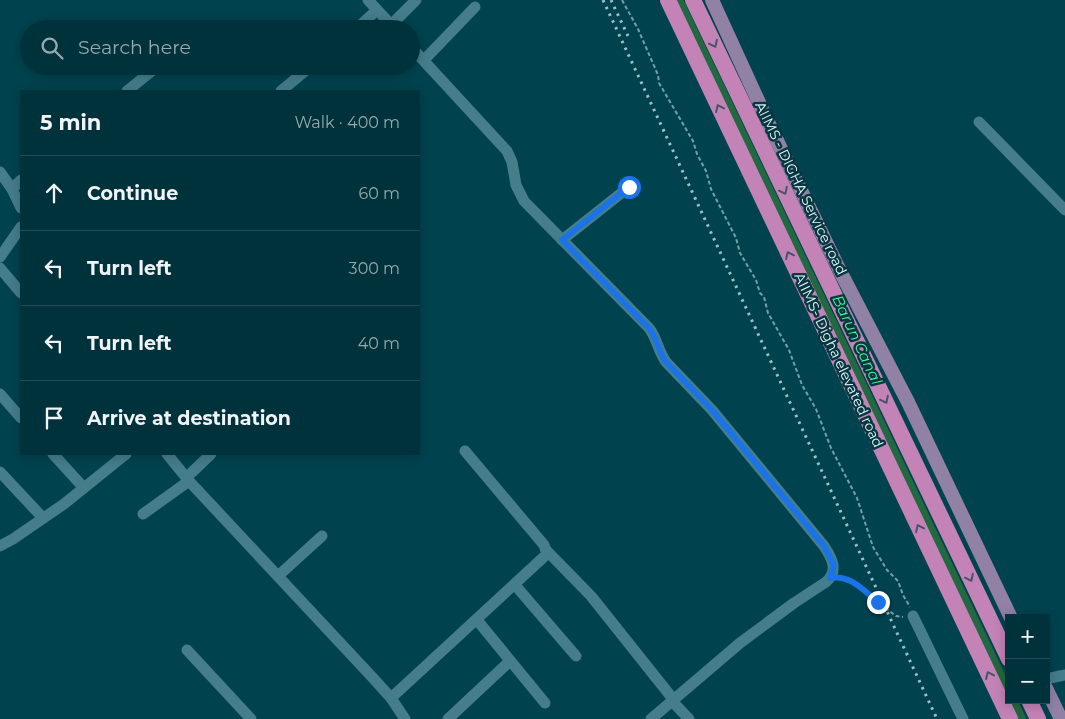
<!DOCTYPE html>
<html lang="en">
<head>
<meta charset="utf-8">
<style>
  :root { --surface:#00323b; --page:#0e3e46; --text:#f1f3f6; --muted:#95aaaf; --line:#224d55 }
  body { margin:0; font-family:Montserrat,sans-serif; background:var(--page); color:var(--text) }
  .controls { position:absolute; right:15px; bottom:15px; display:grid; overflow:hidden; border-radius:0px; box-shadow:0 2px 12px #0003 }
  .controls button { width:45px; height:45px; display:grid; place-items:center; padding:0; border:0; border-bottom:1px solid var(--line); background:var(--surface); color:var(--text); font:25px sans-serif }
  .stop { position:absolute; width:15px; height:15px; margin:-11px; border:4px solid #1a73e8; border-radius:50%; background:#fff }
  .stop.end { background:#1a73e8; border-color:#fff; box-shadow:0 1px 5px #0008 }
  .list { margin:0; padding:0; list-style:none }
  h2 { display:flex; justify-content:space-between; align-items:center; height:65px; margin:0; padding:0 20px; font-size:21px }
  h2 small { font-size:16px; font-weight:400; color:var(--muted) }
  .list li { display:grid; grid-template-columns:32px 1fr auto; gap:15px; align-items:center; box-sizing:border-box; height:75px; padding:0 20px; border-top:1px solid var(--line) }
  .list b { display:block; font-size:19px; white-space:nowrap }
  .list em { font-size:16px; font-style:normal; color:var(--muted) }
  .icon { flex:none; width:28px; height:28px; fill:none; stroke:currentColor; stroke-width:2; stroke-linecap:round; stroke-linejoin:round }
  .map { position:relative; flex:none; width:1065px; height:719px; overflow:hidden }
  .search { position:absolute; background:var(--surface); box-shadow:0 2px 12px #0003; left:20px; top:20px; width:400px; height:55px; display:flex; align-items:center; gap:12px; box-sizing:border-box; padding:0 18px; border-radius:28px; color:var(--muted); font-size:19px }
  .panel { position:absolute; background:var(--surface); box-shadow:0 2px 12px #0003; left:20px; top:90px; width:400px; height:365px; border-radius:0px }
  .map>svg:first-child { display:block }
</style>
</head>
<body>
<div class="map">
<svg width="1065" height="719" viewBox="0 0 1065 719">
  <rect width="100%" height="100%" fill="#00434f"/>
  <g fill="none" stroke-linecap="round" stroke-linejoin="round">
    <!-- canal -->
    <g stroke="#226840" stroke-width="10">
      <polyline points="678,0 1009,694"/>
      <polyline points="1012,700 1021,719"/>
    </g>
    <!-- path -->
    <g stroke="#729fa8" stroke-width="2" stroke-dasharray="4 2.5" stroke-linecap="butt">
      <polyline points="622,0 638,29 658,75 659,83 693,141 697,154 706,171 711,189 736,238 740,253 756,280 760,293 764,297 768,313 789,350 802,385 816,409 831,448 857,498 873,547 887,570 898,581 903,595 910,607"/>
      <polyline points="843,578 852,582 896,616 903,617"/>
    </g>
    <!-- minor -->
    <g stroke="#457d8b" stroke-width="11">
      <polyline points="368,0 395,29"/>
      <polyline points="391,25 416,0"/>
      <polyline points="356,29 377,10"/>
      <path d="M411,47L507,151L512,162L516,185L524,201L649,328C657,338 658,351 666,362L712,410L824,546C832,558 839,571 826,582L794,603L740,643L651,719"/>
      <polyline points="424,60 475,7"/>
      <polyline points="127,91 158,66"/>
      <polyline points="281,91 311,66"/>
      <polyline points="979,122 1065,210"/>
      <polyline points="0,172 12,189 21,208"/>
      <polyline points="12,189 21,180"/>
      <polyline points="562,240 629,187"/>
      <polyline points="0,257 21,227"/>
      <polyline points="0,268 21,293"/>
      <polyline points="0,394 21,418"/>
      <polyline points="53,454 84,488"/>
      <polyline points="167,454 189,481 373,678 391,698 405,719"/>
      <polyline points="0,472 43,518"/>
      <polyline points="187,477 211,454"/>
      <polyline points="143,514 189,481"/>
      <polyline points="0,546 13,539 64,504 126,454"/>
      <polyline points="547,551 591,596 673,699"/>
      <polyline points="278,576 322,536"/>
      <polyline points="515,585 576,656"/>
      <polyline points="913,616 963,719"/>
      <polyline points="477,620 545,703"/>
      <polyline points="187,650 251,719"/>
      <polyline points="1046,679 1065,675"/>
      <polyline points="391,698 547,554 544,545 465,451"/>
      <polyline points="672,701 689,719"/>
      <polyline points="448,719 510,661"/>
    </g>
    <!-- major -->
    <g stroke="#9181a5" stroke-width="14">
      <polyline points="712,0 767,120 840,271 908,402 1011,618"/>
      <polyline points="1046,688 1061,719"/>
    </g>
    <!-- highway -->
    <g stroke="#c483b7" stroke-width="16">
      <polyline points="668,0 1010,719"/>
      <polyline points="693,0 1009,659"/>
      <polyline points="1029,700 1038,719"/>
    </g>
    <!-- rail -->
    <g stroke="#9bc0c7" stroke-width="3" stroke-dasharray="2.5 5" stroke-linecap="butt">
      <polyline points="603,0 937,719"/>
      <polyline points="611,0 628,36"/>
    </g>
  </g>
  <!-- one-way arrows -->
  <defs><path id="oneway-chevron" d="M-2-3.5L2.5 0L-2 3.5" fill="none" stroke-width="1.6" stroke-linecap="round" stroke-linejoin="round" transform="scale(1.25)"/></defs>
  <g stroke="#4a526a">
    <use href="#oneway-chevron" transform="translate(714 44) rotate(64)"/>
    <use href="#oneway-chevron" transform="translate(719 108) rotate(-115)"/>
    <use href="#oneway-chevron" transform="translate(784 191) rotate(64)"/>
    <use href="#oneway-chevron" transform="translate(789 255) rotate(-115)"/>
    <use href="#oneway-chevron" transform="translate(885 400) rotate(64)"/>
    <use href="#oneway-chevron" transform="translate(919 528) rotate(-115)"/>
    <use href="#oneway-chevron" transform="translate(970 578) rotate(64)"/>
    <use href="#oneway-chevron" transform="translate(989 675) rotate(-115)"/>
  </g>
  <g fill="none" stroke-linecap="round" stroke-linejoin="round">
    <!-- route -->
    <path stroke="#1a73e8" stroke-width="6" d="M629,187L562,240L649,328C657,338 658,351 666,362L712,410L824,546L834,565L830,578C850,574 864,591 878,602"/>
  </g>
  <g text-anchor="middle" stroke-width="5" stroke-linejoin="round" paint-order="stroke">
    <!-- street labels -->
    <g font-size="14" fill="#e1f8fe" stroke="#083740">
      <text transform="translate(801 188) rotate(64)" y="5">AIIMS - DIGHA Service road</text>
      <text transform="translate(839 360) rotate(65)" y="5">AIIMS- Digha elevated road</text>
    </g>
    <!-- water labels -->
    <g font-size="15" font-style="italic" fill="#4af396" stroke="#083740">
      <text transform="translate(857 340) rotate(65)" y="5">Barun Canal</text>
    </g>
  </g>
</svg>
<div class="controls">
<button>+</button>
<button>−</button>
</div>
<div class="stop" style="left:629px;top:187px"></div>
<div class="stop end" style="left:878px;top:602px"></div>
<div class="search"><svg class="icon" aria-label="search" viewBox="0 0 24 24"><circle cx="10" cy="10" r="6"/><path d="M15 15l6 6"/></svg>Search here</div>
<section class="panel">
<h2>5 min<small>Walk · 400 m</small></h2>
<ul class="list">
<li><svg class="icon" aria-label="ahead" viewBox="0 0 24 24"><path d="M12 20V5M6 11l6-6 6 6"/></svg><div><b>Continue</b></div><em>60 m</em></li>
<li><svg class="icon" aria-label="left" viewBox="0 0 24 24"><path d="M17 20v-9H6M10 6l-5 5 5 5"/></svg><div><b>Turn left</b></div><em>300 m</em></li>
<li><svg class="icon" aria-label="left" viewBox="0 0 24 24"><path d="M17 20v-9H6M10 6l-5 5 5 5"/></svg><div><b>Turn left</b></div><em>40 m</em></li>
<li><svg class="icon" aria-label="arrive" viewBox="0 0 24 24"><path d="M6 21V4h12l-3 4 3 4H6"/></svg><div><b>Arrive at destination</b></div></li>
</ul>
</section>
</div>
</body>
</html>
